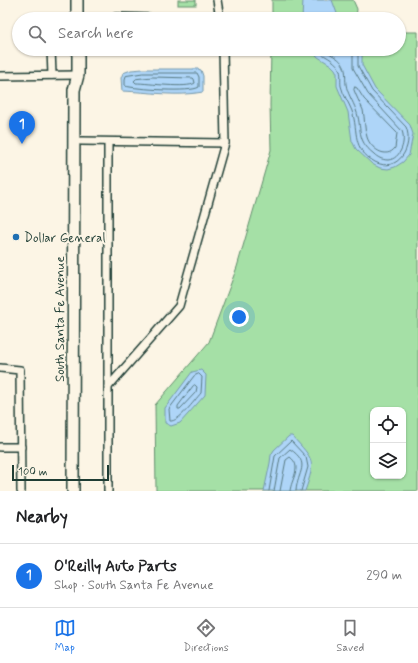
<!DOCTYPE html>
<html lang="en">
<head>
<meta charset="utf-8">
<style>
  :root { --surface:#fff; --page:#f2f2f2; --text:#202124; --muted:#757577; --line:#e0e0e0; --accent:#1a73e8 }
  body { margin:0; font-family:Mynerve,sans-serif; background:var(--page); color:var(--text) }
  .controls { position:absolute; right:12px; bottom:12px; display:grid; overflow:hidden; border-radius:8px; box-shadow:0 1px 3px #0004 }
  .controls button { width:36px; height:36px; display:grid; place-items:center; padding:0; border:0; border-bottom:1px solid var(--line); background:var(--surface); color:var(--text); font:20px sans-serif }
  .scale { position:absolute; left:12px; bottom:10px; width:97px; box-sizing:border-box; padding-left:4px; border:2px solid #1f3d34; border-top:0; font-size:11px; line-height:14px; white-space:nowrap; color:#1f3d34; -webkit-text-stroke:3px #fcf5e5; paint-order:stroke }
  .you { position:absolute; left:239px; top:317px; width:14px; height:14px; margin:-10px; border:3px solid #fff; border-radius:50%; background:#1a73e8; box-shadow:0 0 0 6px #1a73e833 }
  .badge { display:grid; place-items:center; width:26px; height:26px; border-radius:50%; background:var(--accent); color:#fff; font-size:13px; font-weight:700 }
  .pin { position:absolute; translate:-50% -33px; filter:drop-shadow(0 1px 2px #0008) }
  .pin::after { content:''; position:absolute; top:21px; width:14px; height:12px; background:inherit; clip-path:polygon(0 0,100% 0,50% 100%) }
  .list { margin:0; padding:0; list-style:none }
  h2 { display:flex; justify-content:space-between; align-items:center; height:52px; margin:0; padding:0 16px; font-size:17px }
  h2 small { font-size:13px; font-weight:400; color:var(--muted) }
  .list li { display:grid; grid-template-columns:26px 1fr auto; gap:12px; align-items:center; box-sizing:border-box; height:64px; padding:0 16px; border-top:1px solid var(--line) }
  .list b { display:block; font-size:15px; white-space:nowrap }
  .list p { margin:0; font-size:13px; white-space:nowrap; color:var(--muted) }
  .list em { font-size:13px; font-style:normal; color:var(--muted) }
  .icon { flex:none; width:22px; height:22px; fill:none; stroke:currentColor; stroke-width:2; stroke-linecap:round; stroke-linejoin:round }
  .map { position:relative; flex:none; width:418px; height:491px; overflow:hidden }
  .search { position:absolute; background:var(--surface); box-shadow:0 1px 3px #0004; left:12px; right:12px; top:12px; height:44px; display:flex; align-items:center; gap:10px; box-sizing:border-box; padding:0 14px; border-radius:22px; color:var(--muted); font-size:15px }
  .sheet { height:116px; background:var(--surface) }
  nav { display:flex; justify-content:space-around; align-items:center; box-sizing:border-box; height:56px; border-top:1px solid var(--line); background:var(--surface); font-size:11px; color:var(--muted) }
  nav a { display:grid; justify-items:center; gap:2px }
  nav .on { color:var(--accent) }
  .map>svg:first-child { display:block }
</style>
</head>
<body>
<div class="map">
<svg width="418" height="491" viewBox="0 0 418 491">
  <rect width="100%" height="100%" fill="#fcf5e5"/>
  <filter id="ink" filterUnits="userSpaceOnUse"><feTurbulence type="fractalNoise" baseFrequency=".025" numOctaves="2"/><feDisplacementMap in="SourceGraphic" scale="8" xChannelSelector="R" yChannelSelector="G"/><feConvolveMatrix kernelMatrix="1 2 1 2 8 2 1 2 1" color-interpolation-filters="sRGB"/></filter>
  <g filter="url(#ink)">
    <!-- green -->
    <g fill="#a5e0a6" stroke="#628e6d" fill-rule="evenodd">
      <rect x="178" y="0" width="18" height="5"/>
      <polygon points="272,0 353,0 357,9 356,19 272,19"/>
      <path d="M399,32H418V491H156L155,405L209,342L237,267L271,150L270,105L271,49H399ZM373,410H403V476H373Z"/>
    </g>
    <!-- water -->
    <g fill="#aed5f8" stroke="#7598aa">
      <polygon points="303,0 332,0 339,19 302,19"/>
      <polygon points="311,49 362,49 362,65 375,89 410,125 413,134 409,155 403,162 395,167 388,169 380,168 372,164 356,149 352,141 348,112 337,86 337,73 335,69 331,65 318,57"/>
      <path d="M143,69H198L201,70L203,76V92C177,97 149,92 122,91L121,78L123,73L131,70Z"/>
      <polygon points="201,370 206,375 205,395 180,423 171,426 165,423 165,408 192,372"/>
      <path d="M289,436H292C314,460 316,460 305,491H264L270,463L271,455L274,450Z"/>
    </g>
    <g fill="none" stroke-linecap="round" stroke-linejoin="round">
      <!-- shore -->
      <g stroke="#587a82" stroke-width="1">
        <path d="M316,49C322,56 335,59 339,68C342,74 340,80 341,86C343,95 349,103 352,111C359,133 351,148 375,162C398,174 414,146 406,127L372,91L358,66V49"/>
        <path d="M323,49C329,54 338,57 342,63C347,70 345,77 346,84C347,93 353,101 356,110C363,129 355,139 374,154C377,157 382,160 388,160C401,159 406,141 402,131L368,94L353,68V49"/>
        <path d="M143,73H197L199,77V87C191,93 136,89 125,86V79L126,76Z"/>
        <path d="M153,77L193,78L194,79L195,83C187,89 148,83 136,83L134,81L136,79Z"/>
        <path d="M355,87L357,88L364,99L397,133L395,148C386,160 370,148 367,137C364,128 365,119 363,110C360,103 356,96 354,90Z"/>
        <path d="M199,374L202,377L201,393C194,401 179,422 170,421L169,409L194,376Z"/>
        <polygon points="195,385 197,387 196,392 180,409 178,409 178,406 193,386"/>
        <polyline points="269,491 275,456 291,441 306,457 308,467 301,491"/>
        <path d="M274,491L280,458L290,449C312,464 297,472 296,491"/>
        <path d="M280,491L286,460L290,457C303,467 291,479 290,491"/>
      </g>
      <defs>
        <g id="minor">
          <polyline points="217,0 220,19"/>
          <polyline points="116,17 188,19"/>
          <polyline points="51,49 52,75"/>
          <polyline points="0,76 78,75"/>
          <polyline points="81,141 225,143"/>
          <polyline points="0,368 20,370 21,491"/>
          <polyline points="108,387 179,306 225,143 223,49"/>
          <polyline points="0,447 21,447"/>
          <polyline points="108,491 108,142"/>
        </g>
        <g id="secondary">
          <polyline points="77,0 77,19"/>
          <polyline points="73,491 74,90 78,75 78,49"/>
        </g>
      </defs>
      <!-- minor casing -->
      <use href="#minor" stroke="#1f3d34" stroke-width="10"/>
      <!-- secondary casing -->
      <use href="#secondary" stroke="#1f3d34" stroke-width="14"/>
      <!-- minor -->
      <use href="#minor" stroke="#fcf5e5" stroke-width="7"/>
      <!-- secondary -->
      <use href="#secondary" stroke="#fcf5e5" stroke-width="11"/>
    </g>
  </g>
  <!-- markers -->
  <circle fill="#1f6fb2" stroke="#fcf5e5" stroke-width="1.5" cx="16" cy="237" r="4"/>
  <g text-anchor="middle" stroke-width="4" stroke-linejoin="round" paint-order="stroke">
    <!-- poi labels -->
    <g font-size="13" fill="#1f3d34" stroke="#fcf5e5" text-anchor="start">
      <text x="24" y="242">Dollar General</text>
    </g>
    <!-- street labels -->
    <g font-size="13" fill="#1f3d34" stroke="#fcf5e5">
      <text transform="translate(59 319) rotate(-90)" y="5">South Santa Fe Avenue</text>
    </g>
  </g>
</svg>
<div class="controls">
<button><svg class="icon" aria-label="locate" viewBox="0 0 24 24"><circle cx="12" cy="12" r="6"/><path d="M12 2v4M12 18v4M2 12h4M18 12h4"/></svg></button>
<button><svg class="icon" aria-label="layers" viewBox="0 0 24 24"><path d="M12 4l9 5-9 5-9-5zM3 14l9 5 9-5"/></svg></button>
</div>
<div class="scale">100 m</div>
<div class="you"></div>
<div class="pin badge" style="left:22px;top:144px">1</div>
<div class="search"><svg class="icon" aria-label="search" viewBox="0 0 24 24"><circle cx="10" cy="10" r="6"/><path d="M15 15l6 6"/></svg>Search here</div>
</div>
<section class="sheet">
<h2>Nearby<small></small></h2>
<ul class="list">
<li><span class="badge">1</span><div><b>O'Reilly Auto Parts</b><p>Shop · South Santa Fe Avenue</p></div><em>290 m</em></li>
</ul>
</section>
<nav>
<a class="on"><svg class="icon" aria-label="map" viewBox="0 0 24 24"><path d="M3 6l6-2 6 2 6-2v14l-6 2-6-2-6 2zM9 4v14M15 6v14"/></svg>Map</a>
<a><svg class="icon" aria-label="directions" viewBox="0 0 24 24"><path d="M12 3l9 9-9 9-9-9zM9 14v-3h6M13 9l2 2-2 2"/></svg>Directions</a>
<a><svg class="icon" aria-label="saved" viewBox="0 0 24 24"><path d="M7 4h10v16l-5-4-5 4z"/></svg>Saved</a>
</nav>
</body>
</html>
